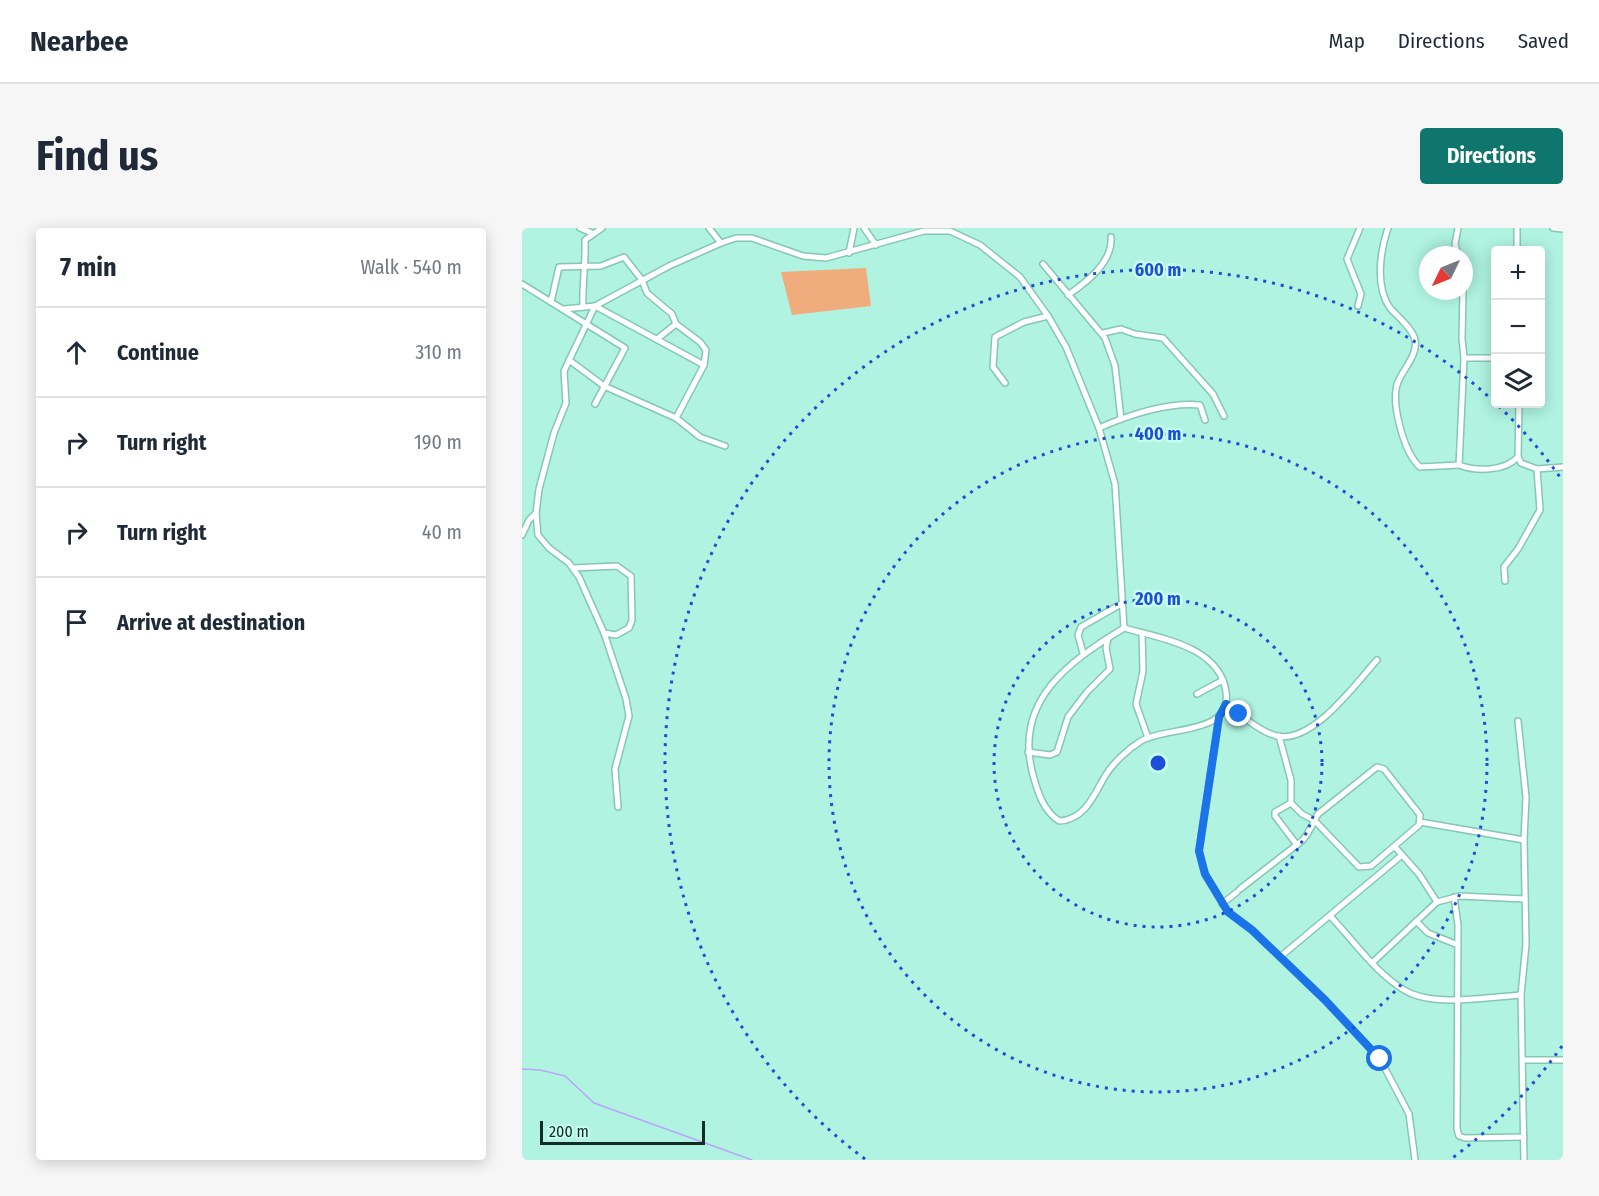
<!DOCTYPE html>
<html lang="en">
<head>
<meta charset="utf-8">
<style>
  :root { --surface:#fff; --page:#f6f6f7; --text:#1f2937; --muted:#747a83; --line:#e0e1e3; --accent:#0f766e }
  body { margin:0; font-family:"Fira Sans Condensed",sans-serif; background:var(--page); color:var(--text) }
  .controls { position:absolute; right:18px; top:18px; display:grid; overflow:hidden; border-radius:6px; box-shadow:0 3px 15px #0003 }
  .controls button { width:54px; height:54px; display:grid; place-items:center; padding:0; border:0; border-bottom:2px solid var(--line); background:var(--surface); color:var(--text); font:30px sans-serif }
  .compass { position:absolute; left:897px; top:18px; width:54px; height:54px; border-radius:50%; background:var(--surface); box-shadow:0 3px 15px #0003; rotate:227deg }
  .scale { position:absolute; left:18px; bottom:15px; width:165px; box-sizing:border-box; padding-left:6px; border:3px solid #102c25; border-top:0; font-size:16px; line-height:21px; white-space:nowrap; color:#102c25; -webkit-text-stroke:4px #c7fded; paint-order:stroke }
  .stop { position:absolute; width:18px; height:18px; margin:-14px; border:4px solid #1a73e8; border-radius:50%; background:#fff }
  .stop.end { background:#1a73e8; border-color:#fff; box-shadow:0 2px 6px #0008 }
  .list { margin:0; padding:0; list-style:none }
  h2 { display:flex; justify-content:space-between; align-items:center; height:78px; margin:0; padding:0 24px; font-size:26px }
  h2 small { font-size:20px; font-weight:400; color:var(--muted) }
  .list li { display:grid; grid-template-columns:39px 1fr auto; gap:18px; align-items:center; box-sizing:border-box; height:90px; padding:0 24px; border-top:2px solid var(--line) }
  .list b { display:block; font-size:22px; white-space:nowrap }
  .list em { font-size:20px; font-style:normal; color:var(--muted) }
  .icon { flex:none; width:33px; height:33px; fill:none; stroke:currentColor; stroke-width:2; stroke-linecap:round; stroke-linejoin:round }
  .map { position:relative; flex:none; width:1041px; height:932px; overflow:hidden; border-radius:6px }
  header { display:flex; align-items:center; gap:36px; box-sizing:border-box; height:84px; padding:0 30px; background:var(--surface); border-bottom:2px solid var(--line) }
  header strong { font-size:28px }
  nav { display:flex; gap:33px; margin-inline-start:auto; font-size:21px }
  .intro { display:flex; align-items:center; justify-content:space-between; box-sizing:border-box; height:144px; padding:0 36px }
  h1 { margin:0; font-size:42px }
  .button { padding:15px 27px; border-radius:6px; background:var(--accent); color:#fff; font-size:21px; font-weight:700 }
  main { display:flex; gap:36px; padding:0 36px }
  aside { flex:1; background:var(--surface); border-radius:6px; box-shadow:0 3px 15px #0003 }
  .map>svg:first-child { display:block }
</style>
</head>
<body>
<header>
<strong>Nearbee</strong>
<nav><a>Map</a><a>Directions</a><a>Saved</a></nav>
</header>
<div class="intro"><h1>Find us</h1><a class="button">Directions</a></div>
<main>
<aside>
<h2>7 min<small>Walk · 540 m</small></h2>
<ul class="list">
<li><svg class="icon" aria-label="ahead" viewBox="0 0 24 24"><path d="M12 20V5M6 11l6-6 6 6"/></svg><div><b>Continue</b></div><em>310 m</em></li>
<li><svg class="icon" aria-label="right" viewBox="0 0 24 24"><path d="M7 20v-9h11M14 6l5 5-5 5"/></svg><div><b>Turn right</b></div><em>190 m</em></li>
<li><svg class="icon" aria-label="right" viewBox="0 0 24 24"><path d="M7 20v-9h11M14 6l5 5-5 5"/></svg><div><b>Turn right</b></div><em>40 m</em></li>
<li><svg class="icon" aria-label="arrive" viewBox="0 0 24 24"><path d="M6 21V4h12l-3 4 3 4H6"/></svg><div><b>Arrive at destination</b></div></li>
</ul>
</aside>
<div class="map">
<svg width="1041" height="932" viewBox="0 0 1041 932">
  <rect width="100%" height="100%" fill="#aff3e0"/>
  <!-- green -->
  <polygon fill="#f0ac7c" points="344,40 349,78 270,87 259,44"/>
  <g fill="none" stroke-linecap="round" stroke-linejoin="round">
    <!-- stream -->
    <polyline stroke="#bba4fc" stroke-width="1.5" points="0,841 18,842 43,848 72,875 230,932"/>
    <defs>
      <g id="street">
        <polyline points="58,0 70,5"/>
        <polyline points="187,0 199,15"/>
        <polyline points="342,0 354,17"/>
        <path d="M866,0C858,23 853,59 868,80C876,89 891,101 893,112C896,127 881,141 876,154C868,174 882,225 898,239L937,237"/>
        <polyline points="1031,0 1041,1"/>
        <polyline points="995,22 995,0"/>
        <polyline points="327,25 332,0"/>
        <polyline points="936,27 933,16 936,0"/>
        <polyline points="521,36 583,110 593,138 599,191"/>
        <polyline points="0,56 103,120 73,176"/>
        <polyline points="941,63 940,111 942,130 974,130"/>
        <path d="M546,67C565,54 591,34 589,9"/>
        <polyline points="29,74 37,39 79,38 102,29 120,52 125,65 150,86 154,96 178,114 184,122 182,137 154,190"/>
        <polyline points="836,78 839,66 825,31 838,0"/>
        <path d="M61,79C60,56 64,35 63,12L80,0"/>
        <polyline points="42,81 73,78 182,137"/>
        <polyline points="581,105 599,101 613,106 641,110 691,166 702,188"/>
        <polyline points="135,111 154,96"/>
        <path d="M942,130L937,237C955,244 983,243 996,229"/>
        <polyline points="47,132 82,158 154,190 178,209 203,218"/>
        <polyline points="483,155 471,139 473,109 502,94 526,88"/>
        <polyline points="997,176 996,229 999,235 1015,241 1041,239"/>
        <path d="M577,200C607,187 644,174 678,177L683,192"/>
        <polyline points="0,307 7,292 14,285"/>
        <polyline points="51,340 95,338 109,348 110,392 107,400 94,407 82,405"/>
        <polyline points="983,353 982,339 996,321 1018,282 1015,241"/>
        <path d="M602,400C637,410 698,418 704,464C710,508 644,498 619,513C606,521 591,535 583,548C572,567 563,592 537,593C521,582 516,565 511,547C491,473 546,434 602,400Z"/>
        <polyline points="620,405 621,443 614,476 626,510"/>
        <polyline points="561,425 556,407 559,399 599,376"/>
        <polyline points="675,466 701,452"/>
        <path d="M704,476C718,486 738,504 755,508C791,516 834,455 855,432"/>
        <polyline points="697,490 677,623 683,646 706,684 730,702 803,772 858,831 887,886 893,932"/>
        <polyline points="996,493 1004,569 1002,612 1004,716 999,767 1002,932"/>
        <polyline points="506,524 528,527 535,524 546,489 565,464 588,441 584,420 586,410"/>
        <polyline points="769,575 753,584 753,588 775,617"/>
        <polyline points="96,579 93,541 107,488 104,471 82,405 57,349 47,335 27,320 16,307 14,285 17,261 32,205 44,175 42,143 73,78 147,38 199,15 214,10 230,10 281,28 304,30 402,3 428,3 458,17 498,49 526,88 544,119 577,200 593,256 602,400"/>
        <polyline points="898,594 1002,612"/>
        <polyline points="873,619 897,646 915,674"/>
        <path d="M718,661L781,612C788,603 791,595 796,586L855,539L862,541L898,587L897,597L849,638L837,639L792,592L780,586L769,575V552L757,508"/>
        <polyline points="932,669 936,697 935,901 937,908 943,910 1002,909"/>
        <polyline points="700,676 715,664"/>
        <path d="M809,689C832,713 855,747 884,763C912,779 968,769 999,767"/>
        <polyline points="894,693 906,705 936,717"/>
        <polyline points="758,729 880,627"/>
        <polyline points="851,734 915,674 938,668 1003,671"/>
        <polyline points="1002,832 1041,832"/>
      </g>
    </defs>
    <!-- street casing -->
    <use href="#street" stroke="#85c7b5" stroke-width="8"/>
    <!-- street -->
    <use href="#street" stroke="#fff" stroke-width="5"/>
  </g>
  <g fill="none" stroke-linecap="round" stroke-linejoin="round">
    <!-- route -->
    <polyline stroke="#1a73e8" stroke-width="8" points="717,486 704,476 697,489 677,623 683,646 706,684 730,702 803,772 858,831"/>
  </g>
  <!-- distance rings -->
  <g fill="none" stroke="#1d4ed8" stroke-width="3" stroke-dasharray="3 6">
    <circle cx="636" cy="535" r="164"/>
    <circle cx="636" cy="535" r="329"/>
    <path d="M1040 818A493 493 0 0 1 929 931M343 931A493 493 0 1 1 1040 252"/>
  </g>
  <circle cx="636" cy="535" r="9" fill="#1d4ed8" stroke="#c7fded" stroke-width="3"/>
  <g font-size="18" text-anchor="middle" font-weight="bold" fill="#1d4ed8" stroke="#c7fded" stroke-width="5" stroke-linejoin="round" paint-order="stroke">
    <text x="636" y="48">600 m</text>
    <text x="636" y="212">400 m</text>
    <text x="636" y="377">200 m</text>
  </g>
</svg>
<div class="controls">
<button>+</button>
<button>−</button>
<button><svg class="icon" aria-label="layers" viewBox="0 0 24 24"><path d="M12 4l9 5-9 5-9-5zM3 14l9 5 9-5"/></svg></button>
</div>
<svg class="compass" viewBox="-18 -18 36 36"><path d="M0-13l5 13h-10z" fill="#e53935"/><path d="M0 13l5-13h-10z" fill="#747a83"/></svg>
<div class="scale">200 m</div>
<div class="stop" style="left:858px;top:831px"></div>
<div class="stop end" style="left:717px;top:486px"></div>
</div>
</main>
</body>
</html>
